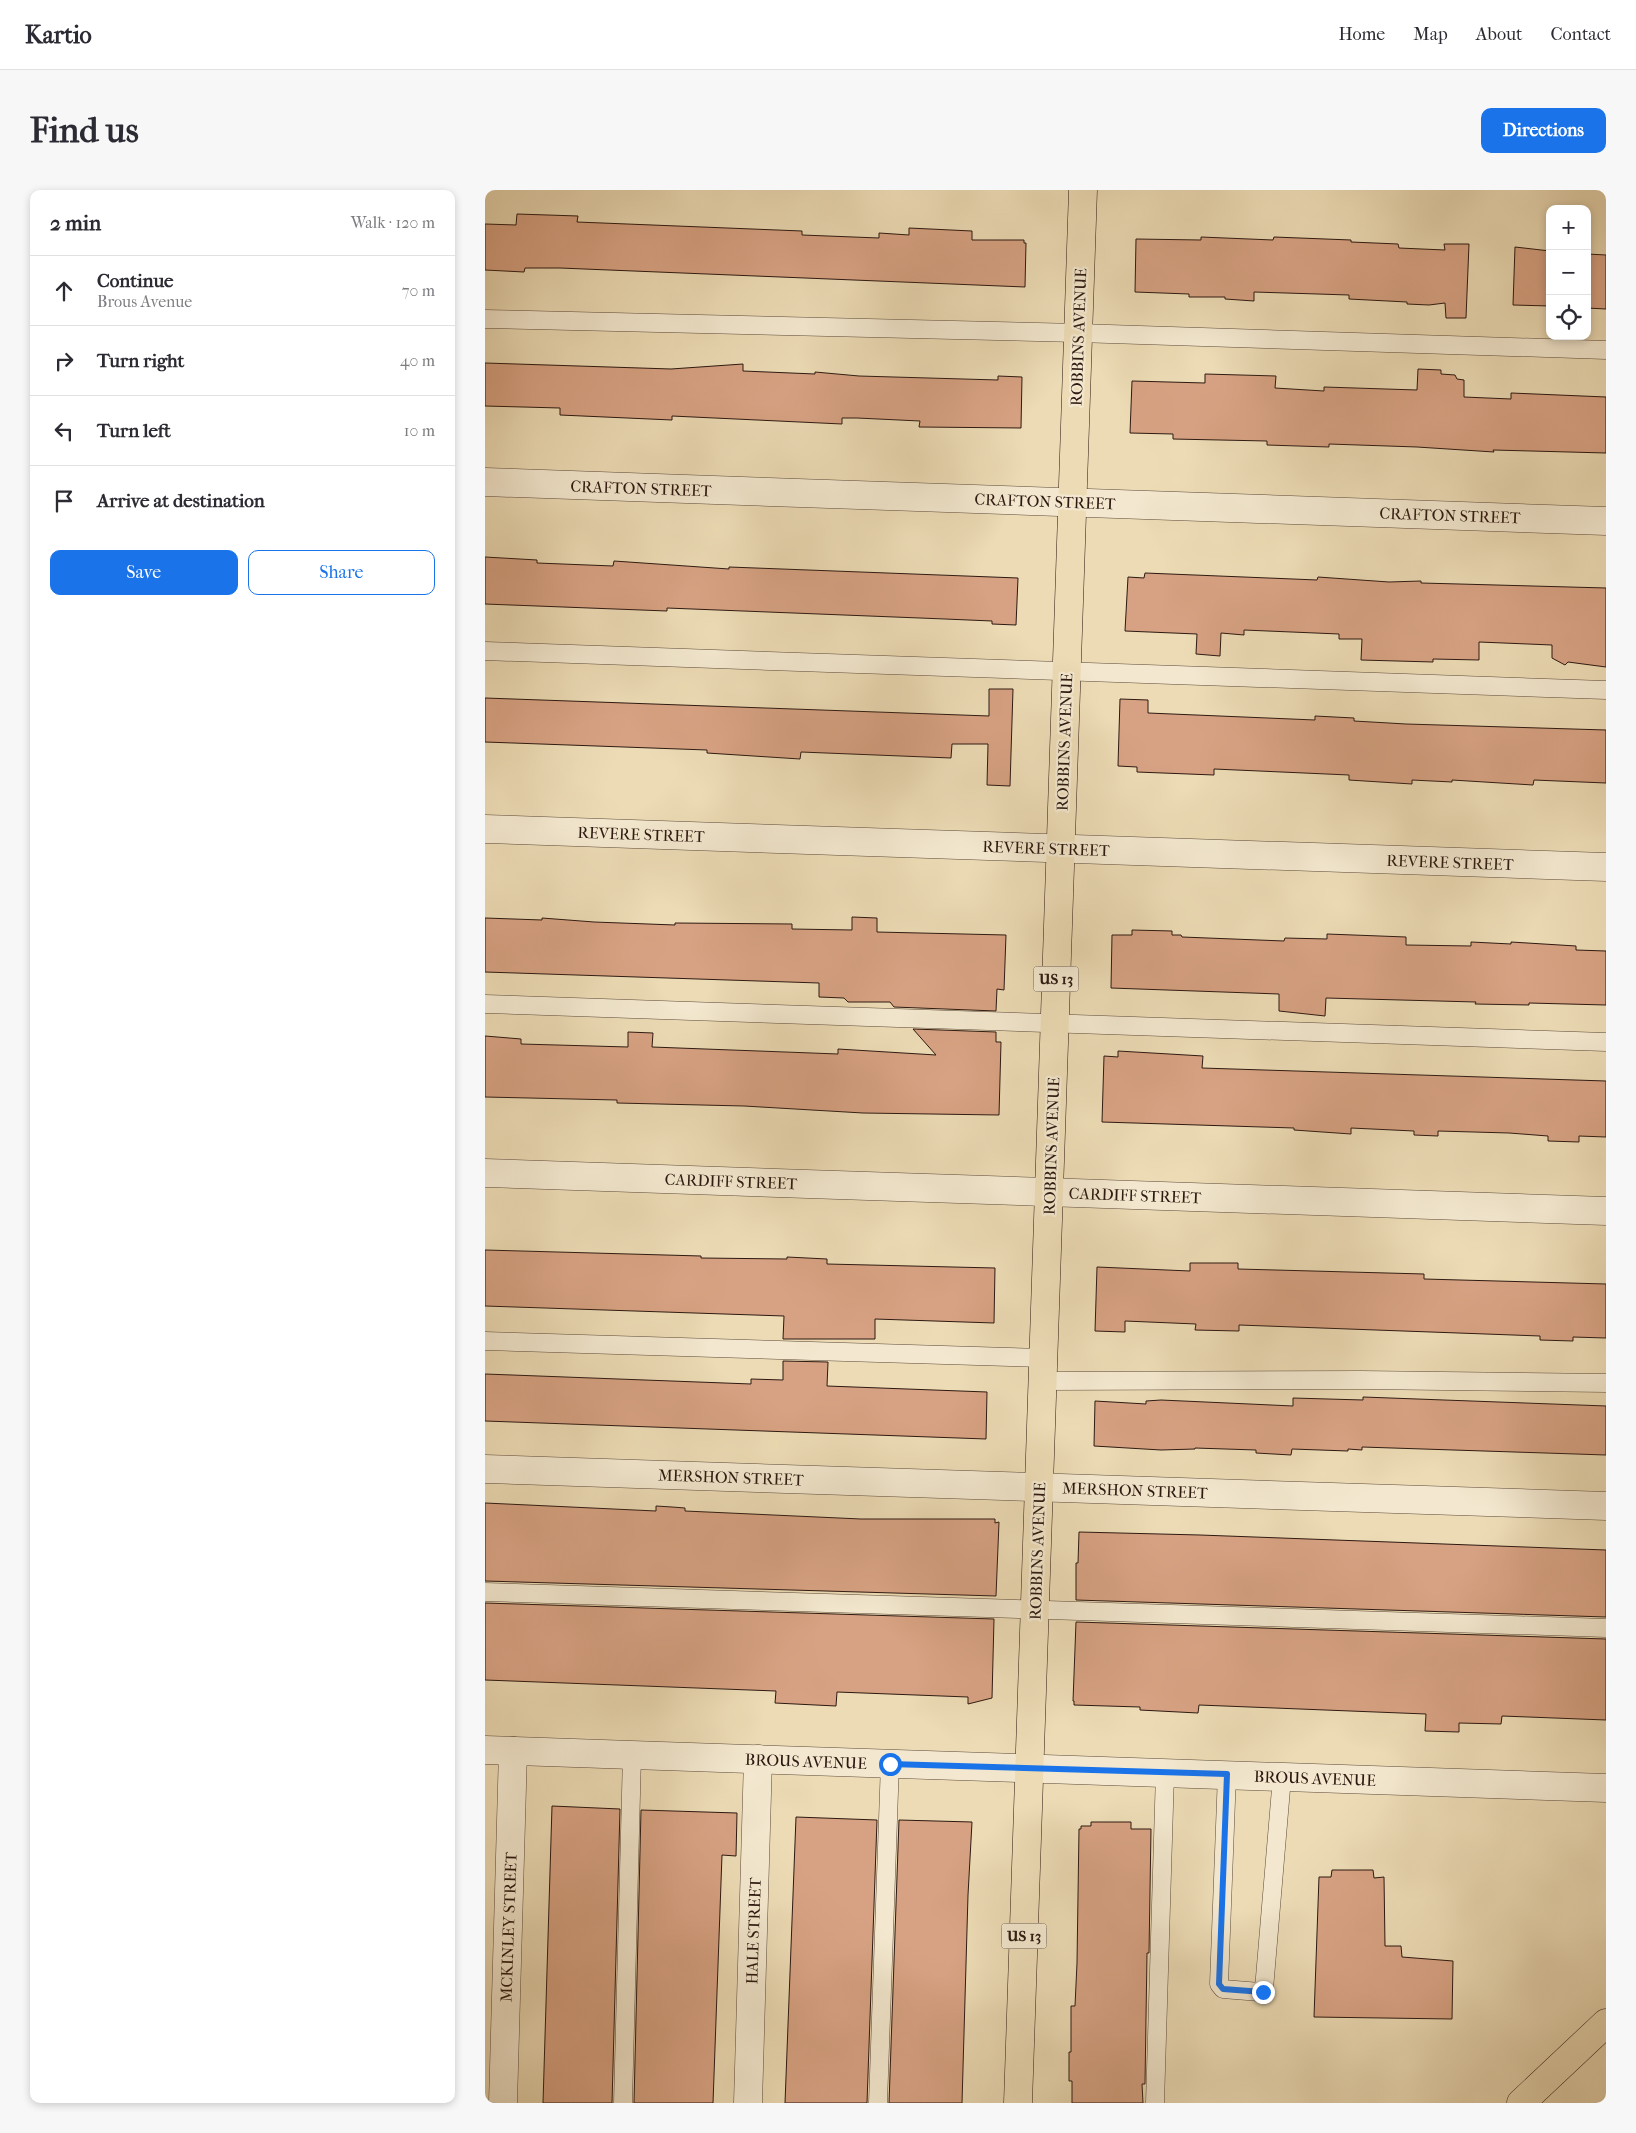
<!DOCTYPE html>
<html lang="en">
<head>
<meta charset="utf-8">
<style>
  :root { --surface:#fff; --page:#f7f7f7; --text:#2b2b33; --muted:#7c7c81; --line:#e1e1e2; --accent:#1a73e8 }
  body { margin:0; font-family:"IM FELL French Canon",serif; background:var(--page); color:var(--text) }
  .controls { position:absolute; right:15px; top:15px; display:grid; overflow:hidden; border-radius:10px; box-shadow:0 2px 8px #0003 }
  .controls button { width:45px; height:45px; display:grid; place-items:center; padding:0; border:0; border-bottom:1px solid var(--line); background:var(--surface); color:var(--text); font:25px sans-serif }
  .stop { position:absolute; width:15px; height:15px; margin:-11px; border:4px solid #1a73e8; border-radius:50%; background:#fff }
  .stop.end { background:#1a73e8; border-color:#fff; box-shadow:0 1px 5px #0008 }
  .list { margin:0; padding:0; list-style:none }
  h2 { display:flex; justify-content:space-between; align-items:center; height:65px; margin:0; padding:0 20px; font-size:21px }
  h2 small { font-size:16px; font-weight:400; color:var(--muted) }
  .list li { display:grid; grid-template-columns:32px 1fr auto; gap:15px; align-items:center; box-sizing:border-box; height:70px; padding:0 20px; border-top:1px solid var(--line) }
  .list b { display:block; font-size:19px; white-space:nowrap }
  .list p { margin:0; font-size:16px; white-space:nowrap; color:var(--muted) }
  .list em { font-size:16px; font-style:normal; color:var(--muted) }
  .actions { display:flex; gap:10px; padding:15px 20px }
  .actions a { flex:1; padding:11px 0; border:1px solid var(--accent); border-radius:10px; text-align:center; font-size:18px; color:var(--accent) }
  .actions .main { background:var(--accent); color:#fff }
  .icon { flex:none; width:28px; height:28px; fill:none; stroke:currentColor; stroke-width:2; stroke-linecap:round; stroke-linejoin:round }
  .map { position:relative; flex:none; width:1121px; height:1913px; overflow:hidden; border-radius:10px }
  header { display:flex; align-items:center; gap:30px; box-sizing:border-box; height:70px; padding:0 25px; background:var(--surface); border-bottom:1px solid var(--line) }
  header strong { font-size:24px }
  nav { display:flex; gap:28px; margin-inline-start:auto; font-size:18px }
  .intro { display:flex; align-items:center; justify-content:space-between; box-sizing:border-box; height:120px; padding:0 30px }
  h1 { margin:0; font-size:35px }
  .button { padding:12px 22px; border-radius:10px; background:var(--accent); color:#fff; font-size:18px; font-weight:700 }
  main { display:flex; gap:30px; padding:0 30px }
  aside { flex:1; background:var(--surface); border-radius:10px; box-shadow:0 2px 8px #0003 }
  .map>svg:first-child { display:block }
</style>
</head>
<body>
<header>
<strong>Kartio</strong>
<nav><a>Home</a><a>Map</a><a>About</a><a>Contact</a></nav>
</header>
<div class="intro"><h1>Find us</h1><a class="button">Directions</a></div>
<main>
<aside>
<h2>2 min<small>Walk · 120 m</small></h2>
<ul class="list">
<li><svg class="icon" aria-label="ahead" viewBox="0 0 24 24"><path d="M12 20V5M6 11l6-6 6 6"/></svg><div><b>Continue</b><p>Brous Avenue</p></div><em>70 m</em></li>
<li><svg class="icon" aria-label="right" viewBox="0 0 24 24"><path d="M7 20v-9h11M14 6l5 5-5 5"/></svg><div><b>Turn right</b></div><em>40 m</em></li>
<li><svg class="icon" aria-label="left" viewBox="0 0 24 24"><path d="M17 20v-9H6M10 6l-5 5 5 5"/></svg><div><b>Turn left</b></div><em>10 m</em></li>
<li><svg class="icon" aria-label="arrive" viewBox="0 0 24 24"><path d="M6 21V4h12l-3 4 3 4H6"/></svg><div><b>Arrive at destination</b></div></li>
</ul>
<div class="actions"><a class="main">Save</a><a>Share</a></div>
</aside>
<div class="map">
<svg width="1121" height="1913" viewBox="0 0 1121 1913">
  <rect width="100%" height="100%" fill="#ecdbb5"/>
  <filter id="stains"><feTurbulence type="fractalNoise" baseFrequency=".004" numOctaves="4"/><feColorMatrix values="0 0 0 0 .2 0 0 0 0 .09 0 0 0 0 .02 0 0 0 .5 -.17"/></filter>
  <radialGradient id="worn" r=".72"><stop offset=".6" stop-color="#630" stop-opacity="0"/><stop offset="1" stop-color="#630" stop-opacity=".3"/></radialGradient>
  <!-- building -->
  <g fill="#d7a283" stroke="#2d1911">
    <polygon points="32,24 93,26 92,32 317,41 317,45 394,48 394,43 424,45 424,38 487,41 487,50 539,50 539,53 541,53 540,97 75,78 40,78 39,82 0,80 0,34 31,35"/>
    <polygon points="716,47 788,50 789,47 866,50 866,52 913,54 914,58 960,60 959,54 984,54 981,128 961,128 960,113 944,115 922,114 922,112 864,109 864,105 769,102 769,111 740,109 740,107 704,107 704,104 650,102 651,49 716,50"/>
    <polygon points="1030,57 1065,61 1065,116 1028,115"/>
    <polygon points="1102,64 1121,65 1121,119 1102,118"/>
    <polygon points="0,173 186,179 258,174 258,181 330,184 330,182 374,186 513,190 513,186 537,187 536,238 434,237 435,231 372,228 357,228 357,234 187,226 187,230 75,225 75,218 0,216"/>
    <polygon points="933,179 956,180 956,184 970,185 972,189 979,190 979,207 1026,209 1026,203 1121,207 1121,263 1008,260 1009,262 932,257 844,254 844,257 782,255 782,251 688,249 688,244 645,243 647,191 720,193 720,184 791,186 790,198 839,201 839,197 932,200"/>
    <polygon points="0,367 52,370 52,373 128,376 129,371 244,379 244,377 533,388 531,435 507,434 507,431 460,429 182,418 182,421 0,414"/>
    <polygon points="660,383 808,389 832,390 833,387 904,392 936,391 936,393 974,394 1121,398 1121,477 1083,472 1080,475 1067,468 1067,455 994,452 994,470 948,469 948,472 876,470 877,449 854,449 854,444 759,440 759,445 736,443 735,466 711,464 712,444 640,441 643,387 659,388"/>
    <polygon points="504,499 528,499 525,596 502,595 503,554 467,554 466,568 316,562 315,569 222,563 222,560 0,552 0,508 504,526"/>
    <polygon points="635,509 663,510 663,523 830,530 830,526 869,528 869,531 921,534 1121,540 1121,593 1049,590 1048,595 967,590 967,592 927,590 927,594 864,590 864,585 729,579 729,585 652,582 652,577 633,576"/>
    <polygon points="367,727 392,728 392,742 521,745 519,800 512,799 511,821 409,817 405,812 363,812 359,808 334,807 334,793 0,782 0,728 57,730 57,728 109,732 190,735 190,733 307,734 307,739 367,740"/>
    <polygon points="647,740 687,741 687,745 696,745 697,747 799,751 800,748 842,749 842,744 921,747 921,755 986,756 986,752 1026,754 1026,752 1091,756 1091,760 1121,761 1121,815 1044,813 1044,815 990,814 991,812 841,808 840,826 794,821 794,804 626,798 627,745 647,745"/>
    <polygon points="428,839 511,842 511,852 516,852 514,925 378,923 259,916 132,913 132,910 0,907 0,846 36,849 36,854 143,857 143,842 168,843 167,857 353,864 353,859 451,865"/>
    <polygon points="633,861 718,866 717,878 1121,891 1121,947 1094,946 1094,952 1063,951 1063,946 1024,943 953,941 953,946 929,945 929,941 866,938 866,944 809,940 809,938 617,932 619,866 633,867"/>
    <polygon points="0,1060 216,1066 216,1068 302,1069 302,1067 342,1069 342,1074 510,1078 509,1133 390,1129 390,1149 298,1149 299,1126 0,1116"/>
    <polygon points="705,1073 753,1073 753,1079 939,1084 939,1089 1121,1094 1121,1148 1088,1147 1088,1151 1055,1150 1055,1146 754,1135 754,1141 710,1140 711,1134 640,1131 640,1142 610,1141 612,1077 705,1081"/>
    <polygon points="298,1171 343,1172 342,1196 502,1202 501,1249 0,1231 0,1184 266,1194 266,1189 298,1190"/>
    <polygon points="878,1207 1121,1216 1121,1265 877,1257 877,1260 863,1259 863,1261 807,1259 806,1265 771,1263 771,1260 710,1258 710,1259 676,1260 609,1256 610,1211 661,1214 661,1211 676,1210 808,1216 808,1208 878,1210"/>
    <polygon points="0,1313 171,1321 171,1316 187,1317 200,1318 200,1321 376,1329 510,1329 510,1333 514,1332 511,1406 0,1391"/>
    <polygon points="594,1342 715,1345 1121,1360 1121,1427 591,1410 591,1373 593,1373"/>
    <polygon points="0,1413 509,1429 507,1508 483,1514 483,1507 352,1502 351,1516 290,1513 291,1501 0,1490"/>
    <polygon points="591,1432 1121,1449 1121,1530 1017,1526 1016,1534 974,1533 974,1542 940,1541 941,1524 714,1515 713,1523 655,1520 655,1517 589,1515 589,1511 588,1511"/>
    <polygon points="67,1616 135,1619 127,1913 58,1913"/>
    <polygon points="156,1620 252,1623 251,1666 237,1665 228,1913 149,1913"/>
    <polygon points="311,1627 392,1630 382,1913 300,1913"/>
    <polygon points="414,1630 487,1632 483,1705 477,1913 404,1913"/>
    <polygon points="606,1632 646,1632 646,1639 666,1639 664,1763 662,1763 660,1894 657,1894 658,1913 587,1913 587,1891 584,1891 584,1862 586,1862 586,1816 590,1816 592,1773 594,1639 596,1639 596,1636 606,1636"/>
    <polygon points="847,1680 888,1680 889,1688 899,1687 900,1756 916,1756 917,1767 968,1771 967,1829 829,1827 834,1687 846,1687"/>
  </g>
  <g fill="none" stroke-linecap="round" stroke-linejoin="round">
    <defs>
      <g id="service">
        <polyline points="0,129 593,143 1121,160"/>
        <polyline points="0,461 1121,500"/>
        <polyline points="0,814 1121,852"/>
        <polyline points="0,1151 559,1168"/>
        <polyline points="558,1191 876,1190 1121,1193"/>
        <polyline points="0,1402 1121,1438"/>
        <polyline points="742,1584 734,1794 738,1799 775,1802 779,1799 797,1587"/>
        <polyline points="138,1913 147,1565"/>
        <polyline points="393,1913 405,1573"/>
        <polyline points="670,1913 680,1583"/>
      </g>
      <g id="minor">
        <polyline points="0,292 1121,331"/>
        <polyline points="0,639 1121,677"/>
        <polyline points="0,983 1121,1021"/>
        <polyline points="0,1279 1121,1316"/>
        <polyline points="0,1560 1121,1598"/>
        <polyline points="18,1913 28,1561"/>
        <polyline points="263,1913 273,1569"/>
      </g>
      <polyline id="primary" points="1036,1913 1121,1833"/>
      <polyline id="trunk" points="533,1913 598,0"/>
    </defs>
    <!-- service casing -->
    <use href="#service" stroke="#5d4a3a" stroke-width="19"/>
    <!-- minor casing -->
    <use href="#minor" stroke="#5d4a3a" stroke-width="29"/>
    <!-- primary casing -->
    <use href="#primary" stroke="#2d1911" stroke-width="29"/>
    <!-- trunk casing -->
    <use href="#trunk" stroke="#2d1911" stroke-width="29"/>
    <!-- service -->
    <use href="#service" stroke="#f3e8cf" stroke-width="18"/>
    <!-- minor -->
    <use href="#minor" stroke="#f3e8cf" stroke-width="28"/>
    <!-- primary -->
    <use href="#primary" stroke="#ecdbb5" stroke-width="28"/>
    <!-- trunk -->
    <use href="#trunk" stroke="#ecdbb5" stroke-width="28"/>
  </g>
  <g fill="none" stroke-linecap="round" stroke-linejoin="round">
    <!-- route -->
    <polyline stroke="#1a73e8" stroke-width="6" points="405,1574 742,1584 734,1794 738,1799 778,1802"/>
  </g>
  <g text-anchor="middle" stroke-width="4.5" stroke-linejoin="round" paint-order="stroke">
    <!-- shield labels -->
    <g fill="#f3e8cf" stroke="#68574a" stroke-width="1">
      <rect x="548.5" y="776.5" width="45" height="25" rx="4"/>
      <rect x="516.5" y="1733.5" width="45" height="25" rx="4"/>
    </g>
    <g font-size="15" font-weight="bold" fill="#2d1911">
      <text x="571" y="794">US 13</text>
      <text x="539" y="1751">US 13</text>
    </g>
    <!-- street labels -->
    <g font-size="16" fill="#2d1911" stroke="#f3e8cf">
      <text transform="translate(593 147) rotate(-88)" y="6">ROBBINS AVENUE</text>
      <text transform="translate(156 298) rotate(2)" y="6">CRAFTON STREET</text>
      <text transform="translate(560 311) rotate(2)" y="6">CRAFTON STREET</text>
      <text transform="translate(965 325) rotate(2)" y="6">CRAFTON STREET</text>
      <text transform="translate(579 552) rotate(-88)" y="6">ROBBINS AVENUE</text>
      <text transform="translate(156 644) rotate(2)" y="6">REVERE STREET</text>
      <text transform="translate(561 658) rotate(2)" y="6">REVERE STREET</text>
      <text transform="translate(965 672) rotate(2)" y="6">REVERE STREET</text>
      <text transform="translate(566 956) rotate(-88)" y="6">ROBBINS AVENUE</text>
      <text transform="translate(246 991) rotate(2)" y="6">CARDIFF STREET</text>
      <text transform="translate(650 1005) rotate(2)" y="6">CARDIFF STREET</text>
      <text transform="translate(246 1287) rotate(2)" y="6">MERSHON STREET</text>
      <text transform="translate(650 1300) rotate(2)" y="6">MERSHON STREET</text>
      <text transform="translate(552 1361) rotate(-88)" y="6">ROBBINS AVENUE</text>
      <text transform="translate(321 1571) rotate(2)" y="6">BROUS AVENUE</text>
      <text transform="translate(830 1588) rotate(2)" y="6">BROUS AVENUE</text>
      <text transform="translate(23 1737) rotate(-88)" y="6">MCKINLEY STREET</text>
      <text transform="translate(268 1741) rotate(-88)" y="6">HALE STREET</text>
    </g>
  </g>
  <rect width="100%" height="100%" filter="url(#stains)"/>
  <rect width="100%" height="100%" fill="url(#worn)"/>
</svg>
<div class="controls">
<button>+</button>
<button>−</button>
<button><svg class="icon" aria-label="locate" viewBox="0 0 24 24"><circle cx="12" cy="12" r="6"/><path d="M12 2v4M12 18v4M2 12h4M18 12h4"/></svg></button>
</div>
<div class="stop" style="left:405px;top:1574px"></div>
<div class="stop end" style="left:778px;top:1802px"></div>
</div>
</main>
</body>
</html>
